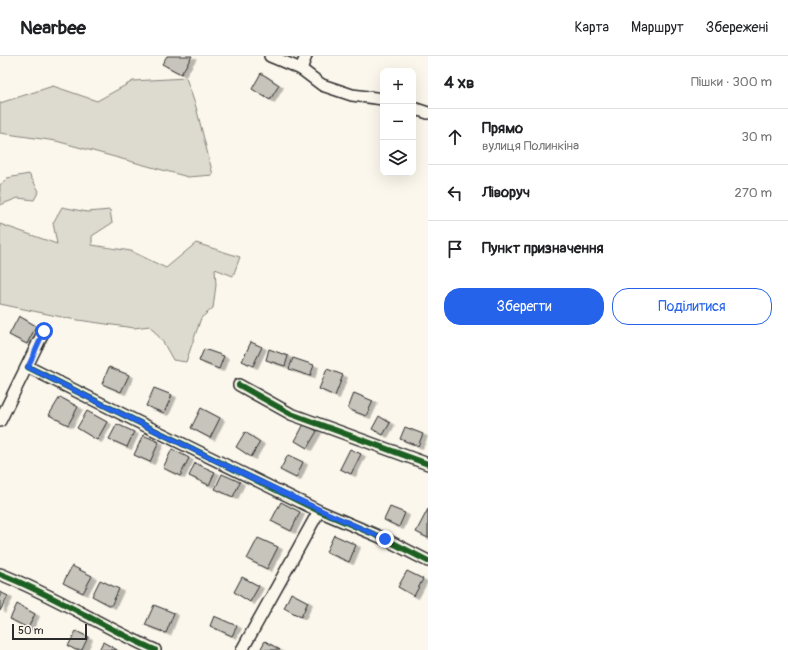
<!DOCTYPE html>
<html lang="uk">
<head>
<meta charset="utf-8">
<style>
  :root { --surface:#fff; --page:#f2f2f2; --text:#202124; --muted:#757577; --line:#e0e0e0; --accent:#2563eb }
  body { margin:0; font-family:Pangolin,sans-serif; background:var(--page); color:var(--text) }
  .controls { position:absolute; right:12px; top:12px; display:grid; overflow:hidden; border-radius:8px; box-shadow:0 4px 16px #0002 }
  .controls button { width:36px; height:36px; display:grid; place-items:center; padding:0; border:0; border-bottom:1px solid var(--line); background:var(--surface); color:var(--text); font:20px sans-serif }
  .scale { position:absolute; left:12px; bottom:10px; width:75px; box-sizing:border-box; padding-left:4px; border:2px solid #2b2b2b; border-top:0; font-size:11px; line-height:14px; white-space:nowrap; color:#2b2b2b; -webkit-text-stroke:3px #fbf7ec; paint-order:stroke }
  .stop { position:absolute; width:12px; height:12px; margin:-9px; border:3px solid #2563eb; border-radius:50%; background:#fff }
  .stop.end { background:#2563eb; border-color:#fff; box-shadow:0 1px 4px #0008 }
  .list { margin:0; padding:0; list-style:none }
  h2 { display:flex; justify-content:space-between; align-items:center; height:52px; margin:0; padding:0 16px; font-size:17px }
  h2 small { font-size:13px; font-weight:400; color:var(--muted) }
  .list li { display:grid; grid-template-columns:26px 1fr auto; gap:12px; align-items:center; box-sizing:border-box; height:56px; padding:0 16px; border-top:1px solid var(--line) }
  .list b { display:block; font-size:15px; white-space:nowrap }
  .list p { margin:0; font-size:13px; white-space:nowrap; color:var(--muted) }
  .list em { font-size:13px; font-style:normal; color:var(--muted) }
  .actions { display:flex; gap:8px; padding:12px 16px }
  .actions a { flex:1; padding:9px 0; border:1px solid var(--accent); border-radius:16px; text-align:center; font-size:14px; color:var(--accent) }
  .actions .main { background:var(--accent); color:#fff }
  .icon { flex:none; width:22px; height:22px; fill:none; stroke:currentColor; stroke-width:2; stroke-linecap:round; stroke-linejoin:round }
  .map { position:relative; flex:none; width:428px; height:594px; overflow:hidden }
  header { display:flex; align-items:center; gap:24px; box-sizing:border-box; height:56px; padding:0 20px; background:var(--surface); border-bottom:1px solid var(--line) }
  header strong { font-size:19px }
  nav { display:flex; gap:22px; margin-inline-start:auto; font-size:14px }
  main { display:flex }
  aside { flex:1; background:var(--surface) }
  .map>svg:first-child { display:block }
</style>
</head>
<body>
<header>
<strong>Nearbee</strong>
<nav><a>Карта</a><a>Маршрут</a><a>Збережені</a></nav>
</header>
<main>
<div class="map">
<svg width="428" height="594" viewBox="0 0 428 594">
  <defs>
    <filter id="shadow"><feDropShadow dx="4.5" dy="2.5" stdDeviation="0" flood-color="#0004"/></filter>
  </defs>
  <rect width="100%" height="100%" fill="#fbf7ec"/>
  <filter id="ink" filterUnits="userSpaceOnUse"><feTurbulence type="fractalNoise" baseFrequency=".025" numOctaves="2"/><feDisplacementMap in="SourceGraphic" scale="8" xChannelSelector="R" yChannelSelector="G"/><feConvolveMatrix kernelMatrix="1 2 1 2 8 2 1 2 1" color-interpolation-filters="sRGB"/></filter>
  <g filter="url(#ink)">
    <!-- green -->
    <g fill="#dddad0" stroke="#84827e">
      <polygon points="186,22 196,51 213,119 188,121 56,85 0,77 0,47 53,30 97,45 133,25"/>
      <polygon points="29,118 39,135 34,144 18,142 0,149 0,129 7,122"/>
      <polygon points="62,151 87,156 110,154 112,167 92,180 92,189 131,195 166,212 196,187 240,201 233,220 215,213 216,229 213,252 201,262 186,306 173,304 163,286 150,270 134,272 71,263 0,248 0,168 57,188 53,167"/>
    </g>
    <!-- building -->
    <g fill="#c7c4bc" stroke="#2b2b2b" filter="url(#shadow)">
      <polygon points="167,0 192,0 181,18 162,8"/>
      <polygon points="261,17 279,29 270,44 252,33"/>
      <polygon points="19,260 36,270 27,288 9,279"/>
      <polygon points="251,286 262,291 253,310 242,305"/>
      <polygon points="204,293 224,300 219,313 199,305"/>
      <polygon points="269,293 288,300 285,310 266,304"/>
      <polygon points="293,302 314,309 310,320 289,313"/>
      <polygon points="109,311 129,319 121,336 102,328"/>
      <polygon points="327,313 343,319 335,340 319,333"/>
      <polygon points="154,332 172,339 164,357 146,350"/>
      <polygon points="354,337 373,345 366,360 348,353"/>
      <polygon points="60,341 78,351 68,369 49,359"/>
      <polygon points="201,352 220,362 210,382 191,372"/>
      <polygon points="87,355 107,366 97,384 77,372"/>
      <polygon points="379,360 390,367 383,379 372,373"/>
      <polygon points="117,368 134,376 127,391 109,383"/>
      <polygon points="304,368 317,375 307,392 295,385"/>
      <polygon points="405,371 423,378 418,390 400,383"/>
      <polygon points="245,376 260,386 251,401 236,391"/>
      <polygon points="143,379 159,386 150,406 134,399"/>
      <polygon points="172,393 189,402 180,420 163,412"/>
      <polygon points="350,393 361,398 351,418 340,413"/>
      <polygon points="288,399 303,406 296,422 280,414"/>
      <polygon points="195,407 215,416 209,429 189,420"/>
      <polygon points="222,418 240,426 233,441 215,433"/>
      <polygon points="281,446 300,456 291,475 271,465"/>
      <polygon points="390,451 405,457 399,471 384,464"/>
      <polygon points="428,453 428,482 416,476"/>
      <polygon points="334,479 356,489 349,506 326,496"/>
      <polygon points="258,482 278,491 267,513 247,503"/>
      <polygon points="72,510 92,520 83,537 63,527"/>
      <polygon points="407,515 423,523 414,540 398,531"/>
      <polygon points="242,521 259,530 250,546 234,536"/>
      <polygon points="100,524 119,533 111,550 92,540"/>
      <polygon points="0,536 8,540 0,555"/>
      <polygon points="291,537 308,546 301,561 284,552"/>
      <polygon points="17,548 35,558 28,572 10,563"/>
      <polygon points="154,549 174,557 166,577 145,569"/>
      <polygon points="214,560 237,570 232,580 210,570"/>
      <polygon points="76,575 88,581 82,594 76,594 68,590"/>
      <polygon points="265,585 280,594 260,594"/>
      <polygon points="103,586 117,594 99,594"/>
    </g>
    <g fill="none" stroke-linecap="round" stroke-linejoin="round">
      <defs>
        <g id="minor">
          <polyline points="270,0 301,13 322,29 352,39 383,43"/>
          <polyline points="301,13 306,0"/>
          <polyline points="413,52 428,57"/>
          <polyline points="28,311 136,365 319,455 385,483 428,505"/>
          <polyline points="239,329 291,358 428,408"/>
          <polyline points="0,365 44,275"/>
          <path d="M0,518C54,539 103,571 155,594"/>
          <polyline points="242,594 319,455"/>
        </g>
      </defs>
      <!-- minor casing -->
      <use href="#minor" stroke="#2b2b2b" stroke-width="14"/>
      <!-- minor -->
      <use href="#minor" stroke="#fbf7ec" stroke-width="11"/>
      <defs>
        <g id="cycleway">
          <polyline points="28,311 136,365 319,455 385,483 428,505"/>
          <polyline points="239,329 291,358 428,408"/>
          <path d="M0,518C54,539 103,571 155,594"/>
        </g>
      </defs>
      <!-- cycleway casing -->
      <use href="#cycleway" stroke="#fbf7ec" stroke-width="8"/>
      <!-- cycleway -->
      <use href="#cycleway" stroke="#1b5e20" stroke-width="6"/>
    </g>
  </g>
  <g fill="none" stroke-linecap="round" stroke-linejoin="round" filter="url(#ink)">
    <!-- route -->
    <path stroke="#2563eb" stroke-width="5" d="M44,275L28,311C146,370 264,430 385,483"/>
  </g>
</svg>
<div class="controls">
<button>+</button>
<button>−</button>
<button><svg class="icon" aria-label="layers" viewBox="0 0 24 24"><path d="M12 4l9 5-9 5-9-5zM3 14l9 5 9-5"/></svg></button>
</div>
<div class="scale">50 m</div>
<div class="stop" style="left:44px;top:275px"></div>
<div class="stop end" style="left:385px;top:483px"></div>
</div>
<aside>
<h2>4 хв<small>Пішки · 300 m</small></h2>
<ul class="list">
<li><svg class="icon" aria-label="ahead" viewBox="0 0 24 24"><path d="M12 20V5M6 11l6-6 6 6"/></svg><div><b>Прямо</b><p>вулиця Полинкіна</p></div><em>30 m</em></li>
<li><svg class="icon" aria-label="left" viewBox="0 0 24 24"><path d="M17 20v-9H6M10 6l-5 5 5 5"/></svg><div><b>Ліворуч</b></div><em>270 m</em></li>
<li><svg class="icon" aria-label="arrive" viewBox="0 0 24 24"><path d="M6 21V4h12l-3 4 3 4H6"/></svg><div><b>Пункт призначення</b></div></li>
</ul>
<div class="actions"><a class="main">Зберегти</a><a>Поділитися</a></div>
</aside>
</main>
</body>
</html>
